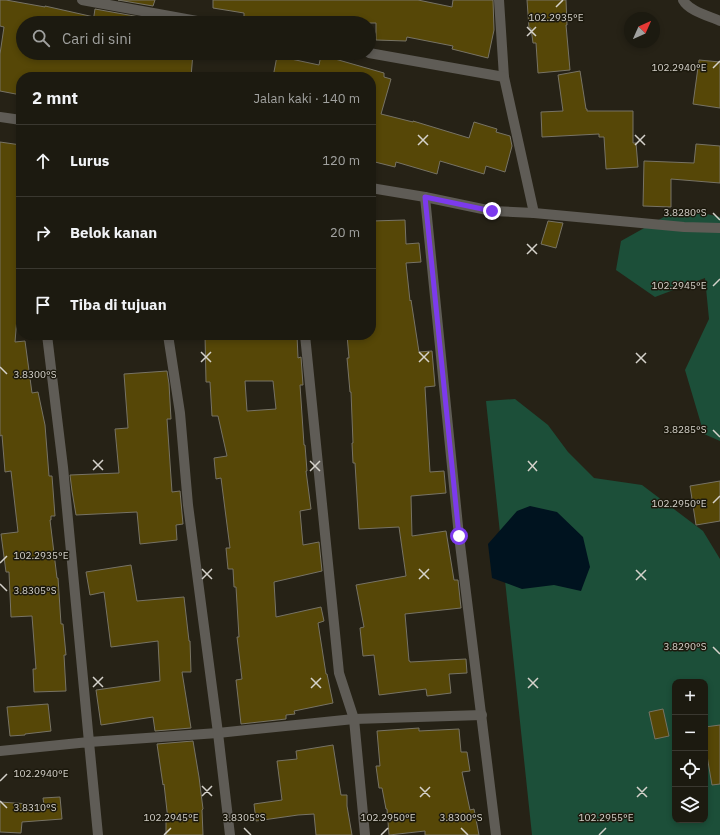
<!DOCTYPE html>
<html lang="id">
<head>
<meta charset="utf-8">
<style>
  :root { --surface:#1c1a10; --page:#252319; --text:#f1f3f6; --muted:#a0a19f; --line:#3a3830 }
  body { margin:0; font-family:"IBM Plex Sans",sans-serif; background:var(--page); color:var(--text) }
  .controls { position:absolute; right:12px; bottom:12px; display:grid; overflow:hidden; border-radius:8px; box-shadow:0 2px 6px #0003 }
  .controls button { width:36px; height:36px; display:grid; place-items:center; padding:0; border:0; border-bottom:1px solid var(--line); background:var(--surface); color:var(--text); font:20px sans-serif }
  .compass { position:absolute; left:624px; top:12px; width:36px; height:36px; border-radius:50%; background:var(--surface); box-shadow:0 2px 6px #0003; rotate:45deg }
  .stop { position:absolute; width:12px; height:12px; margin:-9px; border:3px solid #7c3aed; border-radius:50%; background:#fff }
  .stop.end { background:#7c3aed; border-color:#fff; box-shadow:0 1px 4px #0008 }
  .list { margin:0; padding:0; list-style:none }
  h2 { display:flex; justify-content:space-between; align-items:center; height:52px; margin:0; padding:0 16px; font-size:17px }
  h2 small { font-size:13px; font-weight:400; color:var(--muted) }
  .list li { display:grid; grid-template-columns:26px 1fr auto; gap:12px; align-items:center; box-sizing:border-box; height:72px; padding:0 16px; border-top:1px solid var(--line) }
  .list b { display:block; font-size:15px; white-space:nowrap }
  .list em { font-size:13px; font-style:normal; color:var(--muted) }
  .icon { flex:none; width:22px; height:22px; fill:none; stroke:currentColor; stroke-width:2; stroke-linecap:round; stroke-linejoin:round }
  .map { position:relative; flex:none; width:720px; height:835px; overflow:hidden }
  .search { position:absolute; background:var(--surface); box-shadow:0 2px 6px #0003; left:16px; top:16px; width:360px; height:44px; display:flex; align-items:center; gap:10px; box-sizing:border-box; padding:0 14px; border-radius:22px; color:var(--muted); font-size:15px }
  .panel { position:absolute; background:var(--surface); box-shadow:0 2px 6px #0003; left:16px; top:72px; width:360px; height:268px; border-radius:16px }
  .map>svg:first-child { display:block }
</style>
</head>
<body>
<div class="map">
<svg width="720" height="835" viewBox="0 0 720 835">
  <rect width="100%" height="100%" fill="#262216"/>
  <!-- green -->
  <g fill="#1c4f39" fill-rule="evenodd">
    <polygon points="680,208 720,217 720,441 704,434 685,370 709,319 705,278 655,297 616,270 621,241"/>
    <path d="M515,399L548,425L568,452L594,478L642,485L703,531L720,559V835H532L486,401ZM675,682H705V820H675Z"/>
  </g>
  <!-- water -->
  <polygon fill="#00131f" points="530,506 557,512 583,537 590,567 581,591 554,585 522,589 492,578 488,544 517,511"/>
  <!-- building -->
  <g fill="#564707" stroke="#777365" fill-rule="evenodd">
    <polygon points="0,0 6,0 45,7 45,6 94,17 93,22 95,9 151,19 150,23 23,23 23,53 193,53 191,77 21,77 21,95 0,91 0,54 4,27 0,26"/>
    <polygon points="118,0 155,0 153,6"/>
    <polygon points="213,0 418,0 452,7 453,0 493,0 494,30 488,58 452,49 453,46 407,37 406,41 376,40 376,23 270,23 244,18 244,13 213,8"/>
    <polygon points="527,0 566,0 567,25 566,25 570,70 538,73 536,43 533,43 531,28 529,28"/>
    <polygon points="321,55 384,73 384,77 391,79 381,114 413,122 413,121 469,138 474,122 497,129 496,132 510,136 512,146 505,172 486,166 484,174 440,161 437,174 396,162 395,167 371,161 371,77 273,77 277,56 319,65"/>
    <polygon points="699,60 720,62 720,108 693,104"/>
    <polygon points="580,71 586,109 587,109 587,111 633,111 633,143 636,143 638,167 606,169 604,137 599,137 599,134 542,137 541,112 563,111 558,75"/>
    <polygon points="0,142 21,145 21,231 17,230 18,268 21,268 21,292 19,292 15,342 25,341 32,393 38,392 45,425 49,476 52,476 55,516 51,516 51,520 50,520 57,578 58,578 61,624 63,624 66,655 64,655 66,691 34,692 33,669 36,669 32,616 11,617 9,572 6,572 1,534 18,532 11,471 5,472 2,435 0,436"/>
    <polygon points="696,144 720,146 720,183 671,179 671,207 643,206 644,161 694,163"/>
    <polygon points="405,220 406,244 419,243 421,262 406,263 410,301 411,300 419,352 432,351 435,386 425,387 430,472 444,471 446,493 411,496 412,536 446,531 454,580 458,580 461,608 405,614 409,661 410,661 410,662 466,659 467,673 449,674 451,693 427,696 426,689 379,695 374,655 363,656 360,628 364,627 356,585 406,576 399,527 359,529 355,463 353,463 352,443 353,443 351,392 350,392 347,358 349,358 347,335 371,335 371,265 374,265 372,221"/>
    <polygon points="548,221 563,223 556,248 541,244"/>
    <path d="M205,335H297L298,358L301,357L303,385H300L304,445H305L307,471H306L311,509L300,511L303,545L319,542L322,571L274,582L276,617L321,607L324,621L318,623L326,674H327L333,703L294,711L295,714L286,715V719L241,724L236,680L242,679L237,637H239L236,587H234L233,569H228L226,548H230L221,478L216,479L214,458L227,456L218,416H212L210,382H206ZM245,381H273L276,409L247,411Z"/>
    <polygon points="167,371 169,384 171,419 167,419 172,492 180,491 183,524 176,525 177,540 140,544 137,512 76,515 72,491 70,475 119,473 115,429 128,428 124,374"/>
    <polygon points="720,481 720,521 696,525 690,486"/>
    <polygon points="131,565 137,601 184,597 189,641 190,641 191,672 182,672 191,728 155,731 153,717 101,725 96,690 160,681 158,641 111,647 104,592 90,595 86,572"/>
    <polygon points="48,704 51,731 25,734 25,735 10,736 7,707"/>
    <polygon points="663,709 669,736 655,739 649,712"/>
    <polygon points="720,725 720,784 712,785 705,744 705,727"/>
    <polygon points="419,728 419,731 459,729 461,752 467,752 470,771 462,772 470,810 474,809 479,835 425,835 425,831 389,835 387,809 386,809 382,788 379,788 376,766 380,766 377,731"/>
    <polygon points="193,741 199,777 203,809 202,810 203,835 166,835 166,820 168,820 164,784 163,785 157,744"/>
    <polygon points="333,745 341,795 347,795 347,806 352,835 316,835 314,814 298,815 256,821 254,804 282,800 277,761 297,759 296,751"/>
    <polygon points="60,797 62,819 22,822 21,833 0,832 0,802 44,805 43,798"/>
  </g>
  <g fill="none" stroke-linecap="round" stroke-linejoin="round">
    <!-- minor -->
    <g stroke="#5f5c56" stroke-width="10">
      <polyline points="82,0 208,23"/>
      <polyline points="499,0 504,77 534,213"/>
      <path d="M683,0C689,11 709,16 720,21"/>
      <polyline points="369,53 504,77"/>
      <polyline points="0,117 21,120"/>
      <polyline points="371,188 425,197 492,211 534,213 684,227 720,228"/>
      <polyline points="425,197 459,536 496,835"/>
      <polyline points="47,335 63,467 89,742 218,733 354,719 482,715"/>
      <polyline points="168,335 180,413 188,505 218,733 230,835"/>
      <polyline points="305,335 339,673 354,719 365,835"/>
      <polyline points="0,751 89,742 98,835"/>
    </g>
  </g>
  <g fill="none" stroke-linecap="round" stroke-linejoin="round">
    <!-- route -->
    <polyline stroke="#7c3aed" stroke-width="5" points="459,536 425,197 492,211"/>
  </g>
  <!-- ticks -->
  <path fill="none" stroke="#d5d2cb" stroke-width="1.5" d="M556,7L563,0M527,27L536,36M527,36L536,27M713,68L720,61M418,135L428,145M635,135L645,145M418,145L428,135M635,145L645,135M713,213L720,220M527,244L537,254M527,254L537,244M713,286L720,279M201,352L211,362M419,352L429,362M636,353L646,363M201,362L211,352M419,362L429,352M636,363L646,353M0,367L7,374M713,430L720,437M93,460L103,470M310,461L320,471M528,461L537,471M93,470L103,460M310,471L320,461M528,471L537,461M713,503L720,496M0,563L7,556M202,569L212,579M419,569L429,579M636,570L646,580M202,579L212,569M419,579L429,569M636,580L646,570M0,584L7,591M713,647L720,654M93,677L103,687M311,678L321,688M528,678L538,688M93,687L103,677M311,688L321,678M528,688L538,678M0,781L7,774M202,786L212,796M420,787L430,797M637,787L647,797M202,796L212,786M420,797L430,787M637,797L647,787M0,801L7,808M244,828L251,835M461,828L468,835M164,835L171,828M381,835L388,828M599,835L606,828"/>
  <g font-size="10" text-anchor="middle" fill="#d5d2cb" stroke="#1c190d" stroke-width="3" stroke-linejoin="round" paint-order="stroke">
    <text x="556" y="21">102.2935°E</text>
    <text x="679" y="71">102.2940°E</text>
    <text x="685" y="216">3.8280°S</text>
    <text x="679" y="289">102.2945°E</text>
    <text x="35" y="378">3.8300°S</text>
    <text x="685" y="433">3.8285°S</text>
    <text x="679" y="507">102.2950°E</text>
    <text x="41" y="559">102.2935°E</text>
    <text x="35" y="594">3.8305°S</text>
    <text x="685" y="650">3.8290°S</text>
    <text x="41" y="777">102.2940°E</text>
    <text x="35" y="811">3.8310°S</text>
    <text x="171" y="821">102.2945°E</text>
    <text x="244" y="821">3.8305°S</text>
    <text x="388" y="821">102.2950°E</text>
    <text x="606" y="821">102.2955°E</text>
    <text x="461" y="821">3.8300°S</text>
  </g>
</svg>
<div class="controls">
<button>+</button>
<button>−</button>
<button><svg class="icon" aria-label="locate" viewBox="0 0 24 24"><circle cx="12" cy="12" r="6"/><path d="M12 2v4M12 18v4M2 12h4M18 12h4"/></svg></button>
<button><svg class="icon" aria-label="layers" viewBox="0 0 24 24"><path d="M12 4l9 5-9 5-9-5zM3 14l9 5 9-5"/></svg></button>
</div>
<svg class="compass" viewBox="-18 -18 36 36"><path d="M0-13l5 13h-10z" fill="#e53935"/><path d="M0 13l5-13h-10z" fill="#a0a19f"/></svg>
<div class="stop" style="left:459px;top:536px"></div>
<div class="stop end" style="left:492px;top:211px"></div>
<div class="search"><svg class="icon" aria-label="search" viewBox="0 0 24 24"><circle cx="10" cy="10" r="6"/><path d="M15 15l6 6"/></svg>Cari di sini</div>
<section class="panel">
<h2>2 mnt<small>Jalan kaki · 140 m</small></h2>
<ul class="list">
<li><svg class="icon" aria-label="ahead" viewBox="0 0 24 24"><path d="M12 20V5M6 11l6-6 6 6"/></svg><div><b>Lurus</b></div><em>120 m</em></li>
<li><svg class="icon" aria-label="right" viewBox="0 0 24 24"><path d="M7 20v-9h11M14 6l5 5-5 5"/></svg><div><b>Belok kanan</b></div><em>20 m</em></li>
<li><svg class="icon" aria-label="arrive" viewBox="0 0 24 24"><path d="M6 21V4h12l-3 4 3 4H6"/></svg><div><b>Tiba di tujuan</b></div></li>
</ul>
</section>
</div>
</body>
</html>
